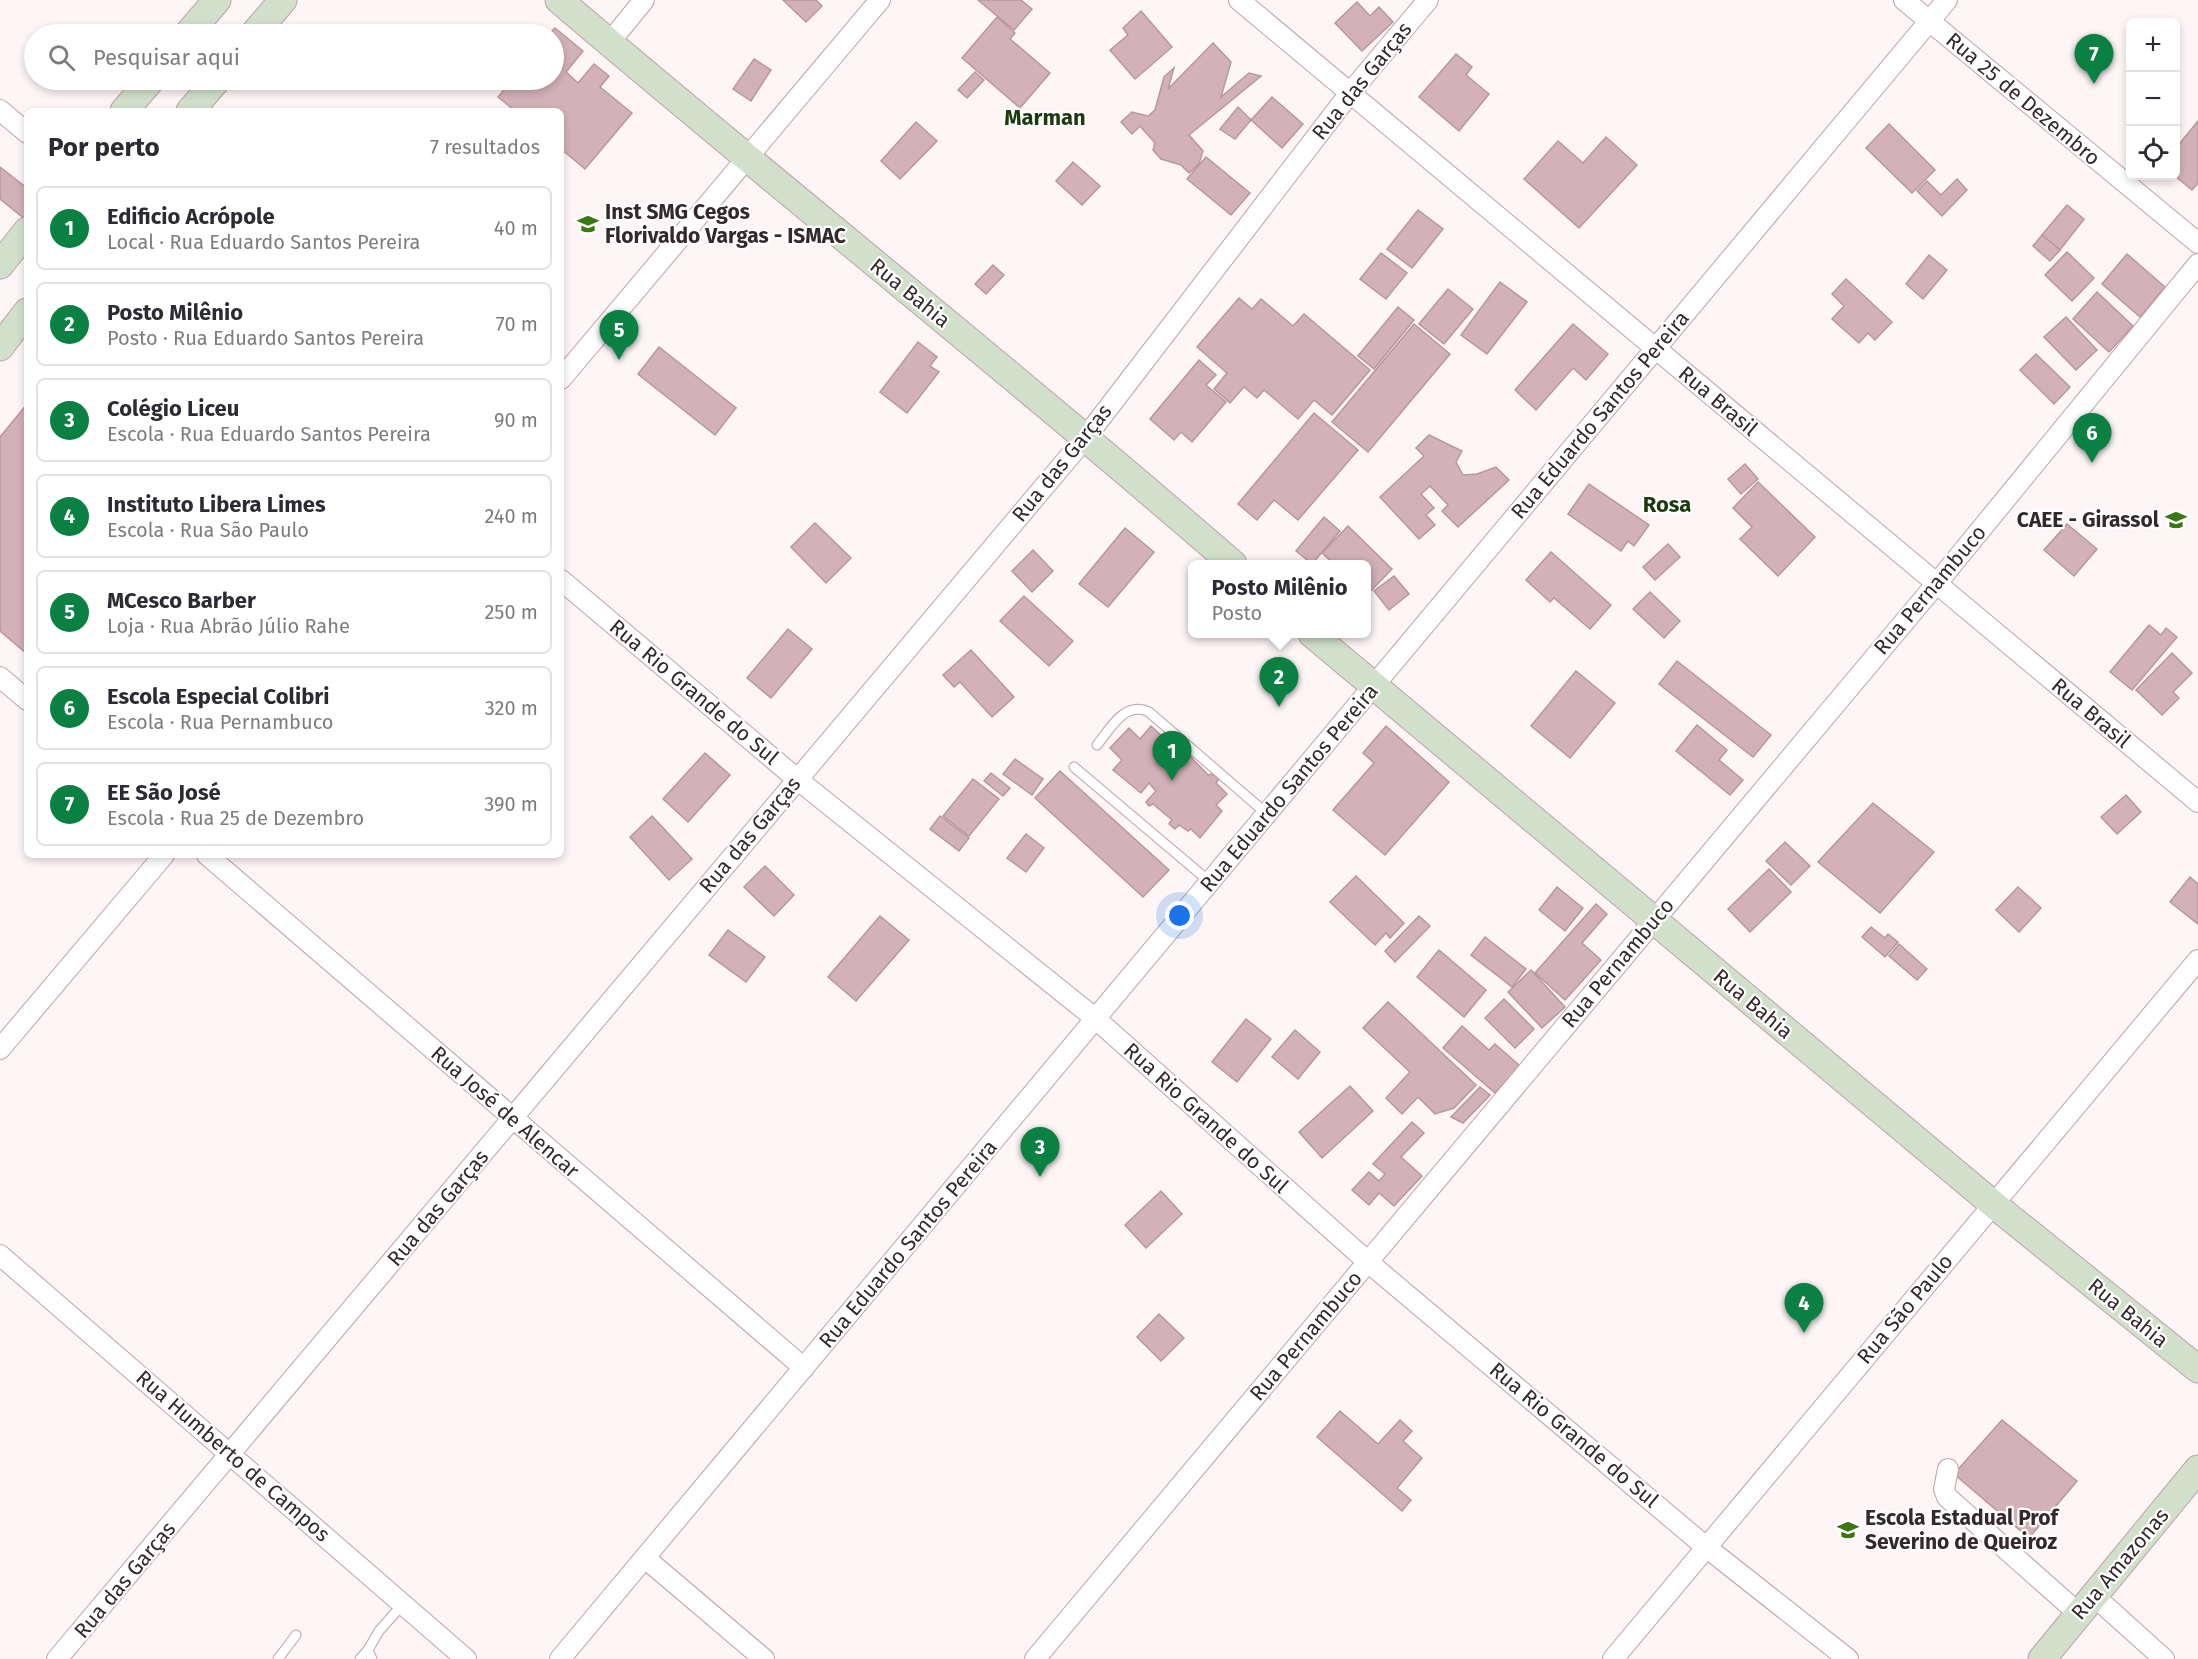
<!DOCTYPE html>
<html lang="pt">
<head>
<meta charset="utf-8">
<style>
  :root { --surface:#fff; --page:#f2f2f3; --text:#2b2b33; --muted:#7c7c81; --line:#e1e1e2; --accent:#0b8043 }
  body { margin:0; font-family:"Fira Sans",sans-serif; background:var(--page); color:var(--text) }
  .controls { position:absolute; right:18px; top:18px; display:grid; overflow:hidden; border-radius:9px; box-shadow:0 3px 9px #0003 }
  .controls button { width:54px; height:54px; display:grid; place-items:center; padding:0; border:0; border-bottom:2px solid var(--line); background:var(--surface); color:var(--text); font:30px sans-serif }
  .you { position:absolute; left:1180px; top:916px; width:21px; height:21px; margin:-15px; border:4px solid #fff; border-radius:50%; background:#1a73e8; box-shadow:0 0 0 9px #1a73e833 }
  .badge { display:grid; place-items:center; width:39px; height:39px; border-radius:50%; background:var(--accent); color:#fff; font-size:20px; font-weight:700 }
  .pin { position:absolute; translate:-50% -50px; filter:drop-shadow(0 2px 3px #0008) }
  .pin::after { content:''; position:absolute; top:32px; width:21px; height:18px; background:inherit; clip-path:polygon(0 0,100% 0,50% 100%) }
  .popup { position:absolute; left:1188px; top:560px; width:183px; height:78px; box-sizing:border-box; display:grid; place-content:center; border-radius:9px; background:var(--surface); filter:drop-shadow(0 2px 4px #0005); font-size:20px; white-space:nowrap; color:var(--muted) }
  .popup b { font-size:22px; color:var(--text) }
  .popup::after { content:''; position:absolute; left:50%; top:100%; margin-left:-12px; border:12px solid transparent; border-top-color:var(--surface) }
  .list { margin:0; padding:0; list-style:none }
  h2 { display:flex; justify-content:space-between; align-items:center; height:78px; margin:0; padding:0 24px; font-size:26px }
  h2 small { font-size:20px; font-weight:400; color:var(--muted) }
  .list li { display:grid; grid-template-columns:39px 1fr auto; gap:18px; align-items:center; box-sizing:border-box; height:84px; margin:0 12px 12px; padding:0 12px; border:2px solid var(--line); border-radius:9px }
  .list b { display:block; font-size:22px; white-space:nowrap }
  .list p { margin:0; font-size:20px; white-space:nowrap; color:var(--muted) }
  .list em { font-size:20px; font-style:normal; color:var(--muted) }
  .icon { flex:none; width:33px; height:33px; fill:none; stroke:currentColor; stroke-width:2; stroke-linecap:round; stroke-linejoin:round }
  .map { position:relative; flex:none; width:2198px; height:1659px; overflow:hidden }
  .search { position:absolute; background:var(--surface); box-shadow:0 3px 9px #0003; left:24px; top:24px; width:540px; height:66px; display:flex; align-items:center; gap:15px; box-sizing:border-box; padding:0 21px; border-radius:33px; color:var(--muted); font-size:22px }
  .panel { position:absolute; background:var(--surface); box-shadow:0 3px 9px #0003; left:24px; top:108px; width:540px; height:750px; border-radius:9px }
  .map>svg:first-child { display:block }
</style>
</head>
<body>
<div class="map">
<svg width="2198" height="1659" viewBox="0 0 2198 1659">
  <rect width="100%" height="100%" fill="#fdf5f6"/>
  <!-- building -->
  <g fill="#d3b1b8" stroke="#b8979e" stroke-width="1.5">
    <polygon points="783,0 816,0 822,6 806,22"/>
    <polygon points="978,0 1021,0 1032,9 1014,30"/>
    <polygon points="1357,2 1370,16 1379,7 1393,22 1362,51 1335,23"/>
    <polygon points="1141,11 1172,47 1135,79 1110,50 1128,35 1123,28"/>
    <polygon points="997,17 1015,33 1010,39 1050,73 1020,108 962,58"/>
    <polygon points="555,28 583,51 566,72 578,83 594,64 609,76 600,87 632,113 585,169 561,149 561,111 515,111 498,97 512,80 554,80 554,34 549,34"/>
    <polygon points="1213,43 1231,62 1221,97 1249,73 1261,76 1189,135 1203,151 1199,164 1189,173 1181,165 1161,159 1153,150 1155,143 1140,126 1132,134 1121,122 1132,112 1148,116 1155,110 1164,77 1174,68 1168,89"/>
    <polygon points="1456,54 1472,67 1466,75 1489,94 1459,131 1419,97"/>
    <polygon points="754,59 771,70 751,101 733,89"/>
    <polygon points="975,72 984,80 967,98 958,90"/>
    <polygon points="1272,97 1303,124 1282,148 1251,120"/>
    <polygon points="1238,107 1251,120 1235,139 1220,129"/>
    <polygon points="2198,121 2198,183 2192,190 2175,176 2176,148"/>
    <polygon points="916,122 937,141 900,179 881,161"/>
    <polygon points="1889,124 1935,170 1912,193 1866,148"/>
    <polygon points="1606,137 1637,165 1579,228 1524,179 1558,141 1583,163"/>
    <polygon points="1206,157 1250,193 1231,215 1187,179"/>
    <polygon points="1073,162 1100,186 1082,205 1056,181"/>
    <polygon points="0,167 27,188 26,220 0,199"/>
    <polygon points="1957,179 1967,190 1942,216 1917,191 1927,181 1941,195"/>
    <polygon points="2067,205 2084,219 2060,250 2042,235"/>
    <polygon points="1418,210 1443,229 1412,268 1387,249"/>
    <polygon points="2042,235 2060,250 2050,261 2033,246"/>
    <polygon points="2067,252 2094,278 2072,301 2045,275"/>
    <polygon points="1381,253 1407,273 1386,299 1360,279"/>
    <polygon points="2127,254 2165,287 2140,317 2102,284"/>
    <polygon points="1929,255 1947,270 1923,299 1906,284"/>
    <polygon points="993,265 1004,275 986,294 975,284"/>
    <polygon points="1846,279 1892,322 1875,340 1868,333 1859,343 1832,319 1844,306 1832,294"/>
    <polygon points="1500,282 1527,302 1487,354 1461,335"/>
    <polygon points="1448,289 1473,309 1444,344 1419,324"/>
    <polygon points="2097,292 2133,326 2109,352 2073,319"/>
    <polygon points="1239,298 1252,309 1261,299 1293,326 1304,314 1370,370 1332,415 1314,400 1298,419 1264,390 1257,398 1244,387 1230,403 1214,389 1227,373 1197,347"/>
    <polygon points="1398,307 1414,320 1374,369 1358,356"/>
    <polygon points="2066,317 2097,350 2076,370 2044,337"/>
    <polygon points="1414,324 1450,354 1368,452 1332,422"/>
    <polygon points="1573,324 1608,354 1586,380 1573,368 1536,410 1515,390"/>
    <polygon points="918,342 937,357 930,366 939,372 907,413 880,392"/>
    <polygon points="659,347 736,408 715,435 638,374"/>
    <polygon points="2036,354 2070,387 2054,404 2020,370"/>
    <polygon points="1199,360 1216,375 1206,385 1226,402 1192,442 1181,432 1174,440 1150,419"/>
    <polygon points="27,404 27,654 0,631 0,437"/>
    <polygon points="1314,413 1358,450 1298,520 1274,500 1257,520 1238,504"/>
    <polygon points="1429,435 1462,451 1456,462 1463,475 1477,474 1496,467 1509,480 1458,527 1442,511 1448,505 1430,486 1421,494 1434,508 1426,515 1435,525 1419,539 1380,497 1424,456 1416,448"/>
    <polygon points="1745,464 1758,479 1741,494 1728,479"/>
    <polygon points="1758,482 1815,537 1778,576 1740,539 1752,527 1733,508"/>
    <polygon points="1589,484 1649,525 1634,546 1628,541 1621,551 1568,514"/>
    <polygon points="1324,517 1340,531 1312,564 1296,551"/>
    <polygon points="815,523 851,558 826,583 791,547"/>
    <polygon points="2067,524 2097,549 2074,576 2044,550"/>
    <polygon points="1348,526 1392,569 1366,596 1366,564 1334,564 1322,553"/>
    <polygon points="1125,528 1154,552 1108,607 1079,584"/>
    <polygon points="1668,544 1680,557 1655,580 1643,567"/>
    <polygon points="1033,550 1053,571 1032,592 1012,571"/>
    <polygon points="1551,552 1611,605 1590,629 1554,598 1550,602 1526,580"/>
    <polygon points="1394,576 1409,594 1389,610 1374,591"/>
    <polygon points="1650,592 1680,621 1664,638 1633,609"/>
    <polygon points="1024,596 1073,641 1049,666 1000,621"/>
    <polygon points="2149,625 2161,635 2166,628 2177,637 2132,690 2110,672"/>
    <polygon points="788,629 812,649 771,698 747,678"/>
    <polygon points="971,650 1014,697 992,717 960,682 954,687 943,675"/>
    <polygon points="2172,653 2192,673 2173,692 2179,698 2162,715 2136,690"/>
    <polygon points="1677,661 1771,735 1753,757 1659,684"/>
    <polygon points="1576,671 1615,703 1570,758 1531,726"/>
    <polygon points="1697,725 1727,750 1719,760 1743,780 1730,795 1676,751"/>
    <polygon points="1151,726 1176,749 1165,760 1176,769 1189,755 1208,775 1212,774 1219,779 1216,783 1227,794 1216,805 1222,811 1200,838 1191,829 1188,831 1179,825 1175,829 1169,824 1172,820 1153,804 1149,806 1146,802 1156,791 1149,783 1141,793 1113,770 1122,760 1110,748 1129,728 1140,739"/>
    <polygon points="1386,726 1449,782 1385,855 1333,810 1374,763 1363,753"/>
    <polygon points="705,753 730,775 688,822 663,799"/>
    <polygon points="1015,759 1043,779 1032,795 1003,774"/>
    <polygon points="1060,771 1169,870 1143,897 1035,798"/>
    <polygon points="991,773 1010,788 1003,796 984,781"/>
    <polygon points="973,779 999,799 969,836 943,816"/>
    <polygon points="2126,795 2141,812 2117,834 2101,817"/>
    <polygon points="1873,803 1934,852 1880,913 1818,862"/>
    <polygon points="652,816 692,859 669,880 630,837"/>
    <polygon points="940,816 969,838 959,851 930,829"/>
    <polygon points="1026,834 1044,848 1026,872 1007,858"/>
    <polygon points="1785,842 1810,866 1791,885 1766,861"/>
    <polygon points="765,866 794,895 774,916 744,887"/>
    <polygon points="1769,869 1791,892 1750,932 1728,909"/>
    <polygon points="1356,876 1404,923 1390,938 1386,933 1375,945 1330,902"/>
    <polygon points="2190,877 2198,884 2198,924 2170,902"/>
    <polygon points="1557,887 1583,908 1565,931 1539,910"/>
    <polygon points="2018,887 2041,908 2019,932 1996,910"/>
    <polygon points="1596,904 1607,914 1582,943 1601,960 1565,1000 1535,973"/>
    <polygon points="880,916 909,940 856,1001 828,977"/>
    <polygon points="1419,916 1430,926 1395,962 1385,951"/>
    <polygon points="1871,927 1885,938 1888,934 1898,942 1885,957 1862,937"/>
    <polygon points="728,930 765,957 746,982 709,955"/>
    <polygon points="1485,937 1526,969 1512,987 1471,955"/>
    <polygon points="1899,944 1927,969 1917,980 1889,956"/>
    <polygon points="1439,950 1486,990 1464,1017 1417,977"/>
    <polygon points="1531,970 1565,1007 1542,1028 1508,992"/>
    <polygon points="1504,999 1534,1029 1515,1048 1485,1018"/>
    <polygon points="1388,1002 1476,1085 1454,1108 1435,1114 1418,1097 1402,1114 1386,1098 1410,1072 1363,1028"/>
    <polygon points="1246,1019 1271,1039 1237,1082 1212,1062"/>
    <polygon points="1462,1026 1489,1050 1495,1044 1520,1066 1495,1093 1443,1048"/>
    <polygon points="1295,1030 1320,1052 1298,1079 1272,1057"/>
    <polygon points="1350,1086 1373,1111 1322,1158 1299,1132"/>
    <polygon points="1480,1087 1490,1095 1463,1123 1451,1117"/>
    <polygon points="1412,1122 1424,1133 1401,1157 1422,1176 1394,1206 1379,1193 1369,1205 1352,1190 1369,1172 1379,1181 1385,1174 1373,1164"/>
    <polygon points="1161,1191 1182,1214 1146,1248 1125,1225"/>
    <polygon points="1159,1314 1184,1338 1161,1361 1137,1337"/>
    <polygon points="1340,1411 1378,1444 1400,1420 1412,1431 1403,1441 1422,1458 1397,1488 1411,1500 1402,1511 1317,1437"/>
    <polygon points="2002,1420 2077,1481 2029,1538 1954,1474"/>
  </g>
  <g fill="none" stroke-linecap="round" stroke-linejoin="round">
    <defs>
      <g id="lane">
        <path d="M1097,745C1110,729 1125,700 1149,712L1267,814"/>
        <polyline points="1074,767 1210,882"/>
        <polyline points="278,1659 296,1635"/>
        <polyline points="360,1659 368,1650"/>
        <polyline points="372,1659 368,1650 379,1631 403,1604"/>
      </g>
      <g id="street">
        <polyline points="1239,0 2198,802"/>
        <polyline points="1904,0 2198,243"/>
        <polyline points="609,43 644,0"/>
        <polyline points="0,110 27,133"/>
        <polyline points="561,379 880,0"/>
        <polyline points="561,580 797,779 1096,1019 1368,1262 1706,1547 1848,1659"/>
        <polyline points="0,677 27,700"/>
        <polyline points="207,855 804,1368"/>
        <polyline points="0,1049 164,855"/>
        <polyline points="0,1255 466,1659"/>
        <polyline points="1948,1469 1944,1489 1947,1497 2078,1613"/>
        <polyline points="645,1558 764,1659"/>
        <polyline points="2093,1595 2164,1659"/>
        <polyline points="57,1659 1086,437 1350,93 1428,0"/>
        <polyline points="560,1659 1947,0"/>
        <polyline points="1035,1659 1937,583 2198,264"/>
        <polyline points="1613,1659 2198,960"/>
      </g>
      <g id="secondary">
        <path d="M559,0C782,190 1012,372 1233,564"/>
        <polyline points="188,34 217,0"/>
        <polyline points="254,34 283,0"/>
        <polyline points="124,111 151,80"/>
        <polyline points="190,111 217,80"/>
        <polyline points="0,265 27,231"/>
        <polyline points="0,347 27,312"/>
        <polyline points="1312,634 1993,1204 2198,1369"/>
        <polyline points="2042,1659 2198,1469"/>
      </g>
    </defs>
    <!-- lane casing -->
    <use href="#lane" stroke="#c2a0a7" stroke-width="11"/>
    <!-- street casing -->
    <use href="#street" stroke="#c2a0a7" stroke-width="22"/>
    <!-- secondary casing -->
    <use href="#secondary" stroke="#c2a0a7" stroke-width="29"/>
    <!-- lane -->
    <use href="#lane" stroke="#fff" stroke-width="9"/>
    <!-- street -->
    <use href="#street" stroke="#fff" stroke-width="20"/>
    <!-- secondary -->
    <use href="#secondary" stroke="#d1e0cb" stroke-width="27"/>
  </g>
  <!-- icons -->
  <defs>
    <symbol id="school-bare" viewBox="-9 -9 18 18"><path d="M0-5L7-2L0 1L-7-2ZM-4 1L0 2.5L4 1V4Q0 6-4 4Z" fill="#3a7814" stroke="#fff" stroke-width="2.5" paint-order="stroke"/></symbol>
  </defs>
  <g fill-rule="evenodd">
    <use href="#school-bare" x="573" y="209" width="30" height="30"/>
    <use href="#school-bare" x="2161" y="505" width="30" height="30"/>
    <use href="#school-bare" x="1833" y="1515" width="30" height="30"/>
  </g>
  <g text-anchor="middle" stroke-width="4.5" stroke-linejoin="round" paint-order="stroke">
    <!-- street labels -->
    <g font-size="21" fill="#35282b" stroke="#fff">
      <text transform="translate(1362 81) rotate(-51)" y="7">Rua das Garças</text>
      <text transform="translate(2023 99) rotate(40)" y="7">Rua 25 de Dezembro</text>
      <text transform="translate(910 293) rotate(39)" y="7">Rua Bahia</text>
      <text transform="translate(1718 401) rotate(40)" y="7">Rua Brasil</text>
      <text transform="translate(1600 415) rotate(-50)" y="7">Rua Eduardo Santos Pereira</text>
      <text transform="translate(1062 463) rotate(-51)" y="7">Rua das Garças</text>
      <text transform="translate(1930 590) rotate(-50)" y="7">Rua Pernambuco</text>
      <text transform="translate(694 692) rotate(40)" y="7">Rua Rio Grande do Sul</text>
      <text transform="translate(2091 713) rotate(40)" y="7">Rua Brasil</text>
      <text transform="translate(1289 788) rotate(-50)" y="7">Rua Eduardo Santos Pereira</text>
      <text transform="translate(750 835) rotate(-50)" y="7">Rua das Garças</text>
      <text transform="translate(1618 963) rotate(-50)" y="7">Rua Pernambuco</text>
      <text transform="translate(1753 1004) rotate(40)" y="7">Rua Bahia</text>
      <text transform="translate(505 1112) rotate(41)" y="7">Rua José de Alencar</text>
      <text transform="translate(1206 1118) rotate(42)" y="7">Rua Rio Grande do Sul</text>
      <text transform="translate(438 1208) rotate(-50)" y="7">Rua das Garças</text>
      <text transform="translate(908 1244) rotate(-50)" y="7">Rua Eduardo Santos Pereira</text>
      <text transform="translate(1905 1309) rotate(-50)" y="7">Rua São Paulo</text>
      <text transform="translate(2128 1313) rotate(39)" y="7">Rua Bahia</text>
      <text transform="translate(1306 1336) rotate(-50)" y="7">Rua Pernambuco</text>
      <text transform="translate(1574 1435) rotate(40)" y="7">Rua Rio Grande do Sul</text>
      <text transform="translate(233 1456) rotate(41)" y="7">Rua Humberto de Campos</text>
      <text transform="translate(2120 1564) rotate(-50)" y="7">Rua Amazonas</text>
      <text transform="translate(125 1580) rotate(-50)" y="7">Rua das Garças</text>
    </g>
    <!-- poi labels -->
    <g font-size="21" font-weight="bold" fill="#35282b" stroke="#fff" text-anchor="start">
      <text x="605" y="219">Inst SMG Cegos<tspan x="605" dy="24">Florivaldo Vargas - ISMAC</tspan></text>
      <text x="2159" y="527" text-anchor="end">CAEE - Girassol</text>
      <text x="1865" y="1525">Escola Estadual Prof<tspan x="1865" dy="24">Severino de Queiroz</tspan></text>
    </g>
    <!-- neighbourhood labels -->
    <g font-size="22" font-weight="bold" fill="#1c3a0c" stroke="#fff">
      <text x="1045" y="125">Marman</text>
      <text x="1667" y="512">Rosa</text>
    </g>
  </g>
</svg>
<div class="controls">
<button>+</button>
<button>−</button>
<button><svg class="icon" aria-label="locate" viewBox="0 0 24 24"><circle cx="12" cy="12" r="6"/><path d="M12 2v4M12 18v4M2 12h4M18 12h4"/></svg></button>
</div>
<div class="you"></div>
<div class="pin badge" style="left:1172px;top:781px">1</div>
<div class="pin badge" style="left:1279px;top:707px">2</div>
<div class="popup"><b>Posto Milênio</b>Posto</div>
<div class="pin badge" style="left:1040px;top:1177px">3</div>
<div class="pin badge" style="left:1804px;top:1333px">4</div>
<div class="pin badge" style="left:619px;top:360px">5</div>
<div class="pin badge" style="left:2092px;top:463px">6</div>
<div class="pin badge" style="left:2094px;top:84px">7</div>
<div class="search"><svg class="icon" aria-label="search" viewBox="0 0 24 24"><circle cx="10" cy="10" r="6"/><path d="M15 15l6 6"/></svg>Pesquisar aqui</div>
<section class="panel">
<h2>Por perto<small>7 resultados</small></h2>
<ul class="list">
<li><span class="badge">1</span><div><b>Edificio Acrópole</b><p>Local · Rua Eduardo Santos Pereira</p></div><em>40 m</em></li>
<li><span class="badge">2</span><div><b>Posto Milênio</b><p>Posto · Rua Eduardo Santos Pereira</p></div><em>70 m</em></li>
<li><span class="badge">3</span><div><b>Colégio Liceu</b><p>Escola · Rua Eduardo Santos Pereira</p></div><em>90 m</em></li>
<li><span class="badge">4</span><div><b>Instituto Libera Limes</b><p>Escola · Rua São Paulo</p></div><em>240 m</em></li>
<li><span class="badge">5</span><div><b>MCesco Barber</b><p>Loja · Rua Abrão Júlio Rahe</p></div><em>250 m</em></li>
<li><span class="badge">6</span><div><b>Escola Especial Colibri</b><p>Escola · Rua Pernambuco</p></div><em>320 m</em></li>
<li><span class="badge">7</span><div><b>EE São José</b><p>Escola · Rua 25 de Dezembro</p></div><em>390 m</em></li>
</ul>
</section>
</div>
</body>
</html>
